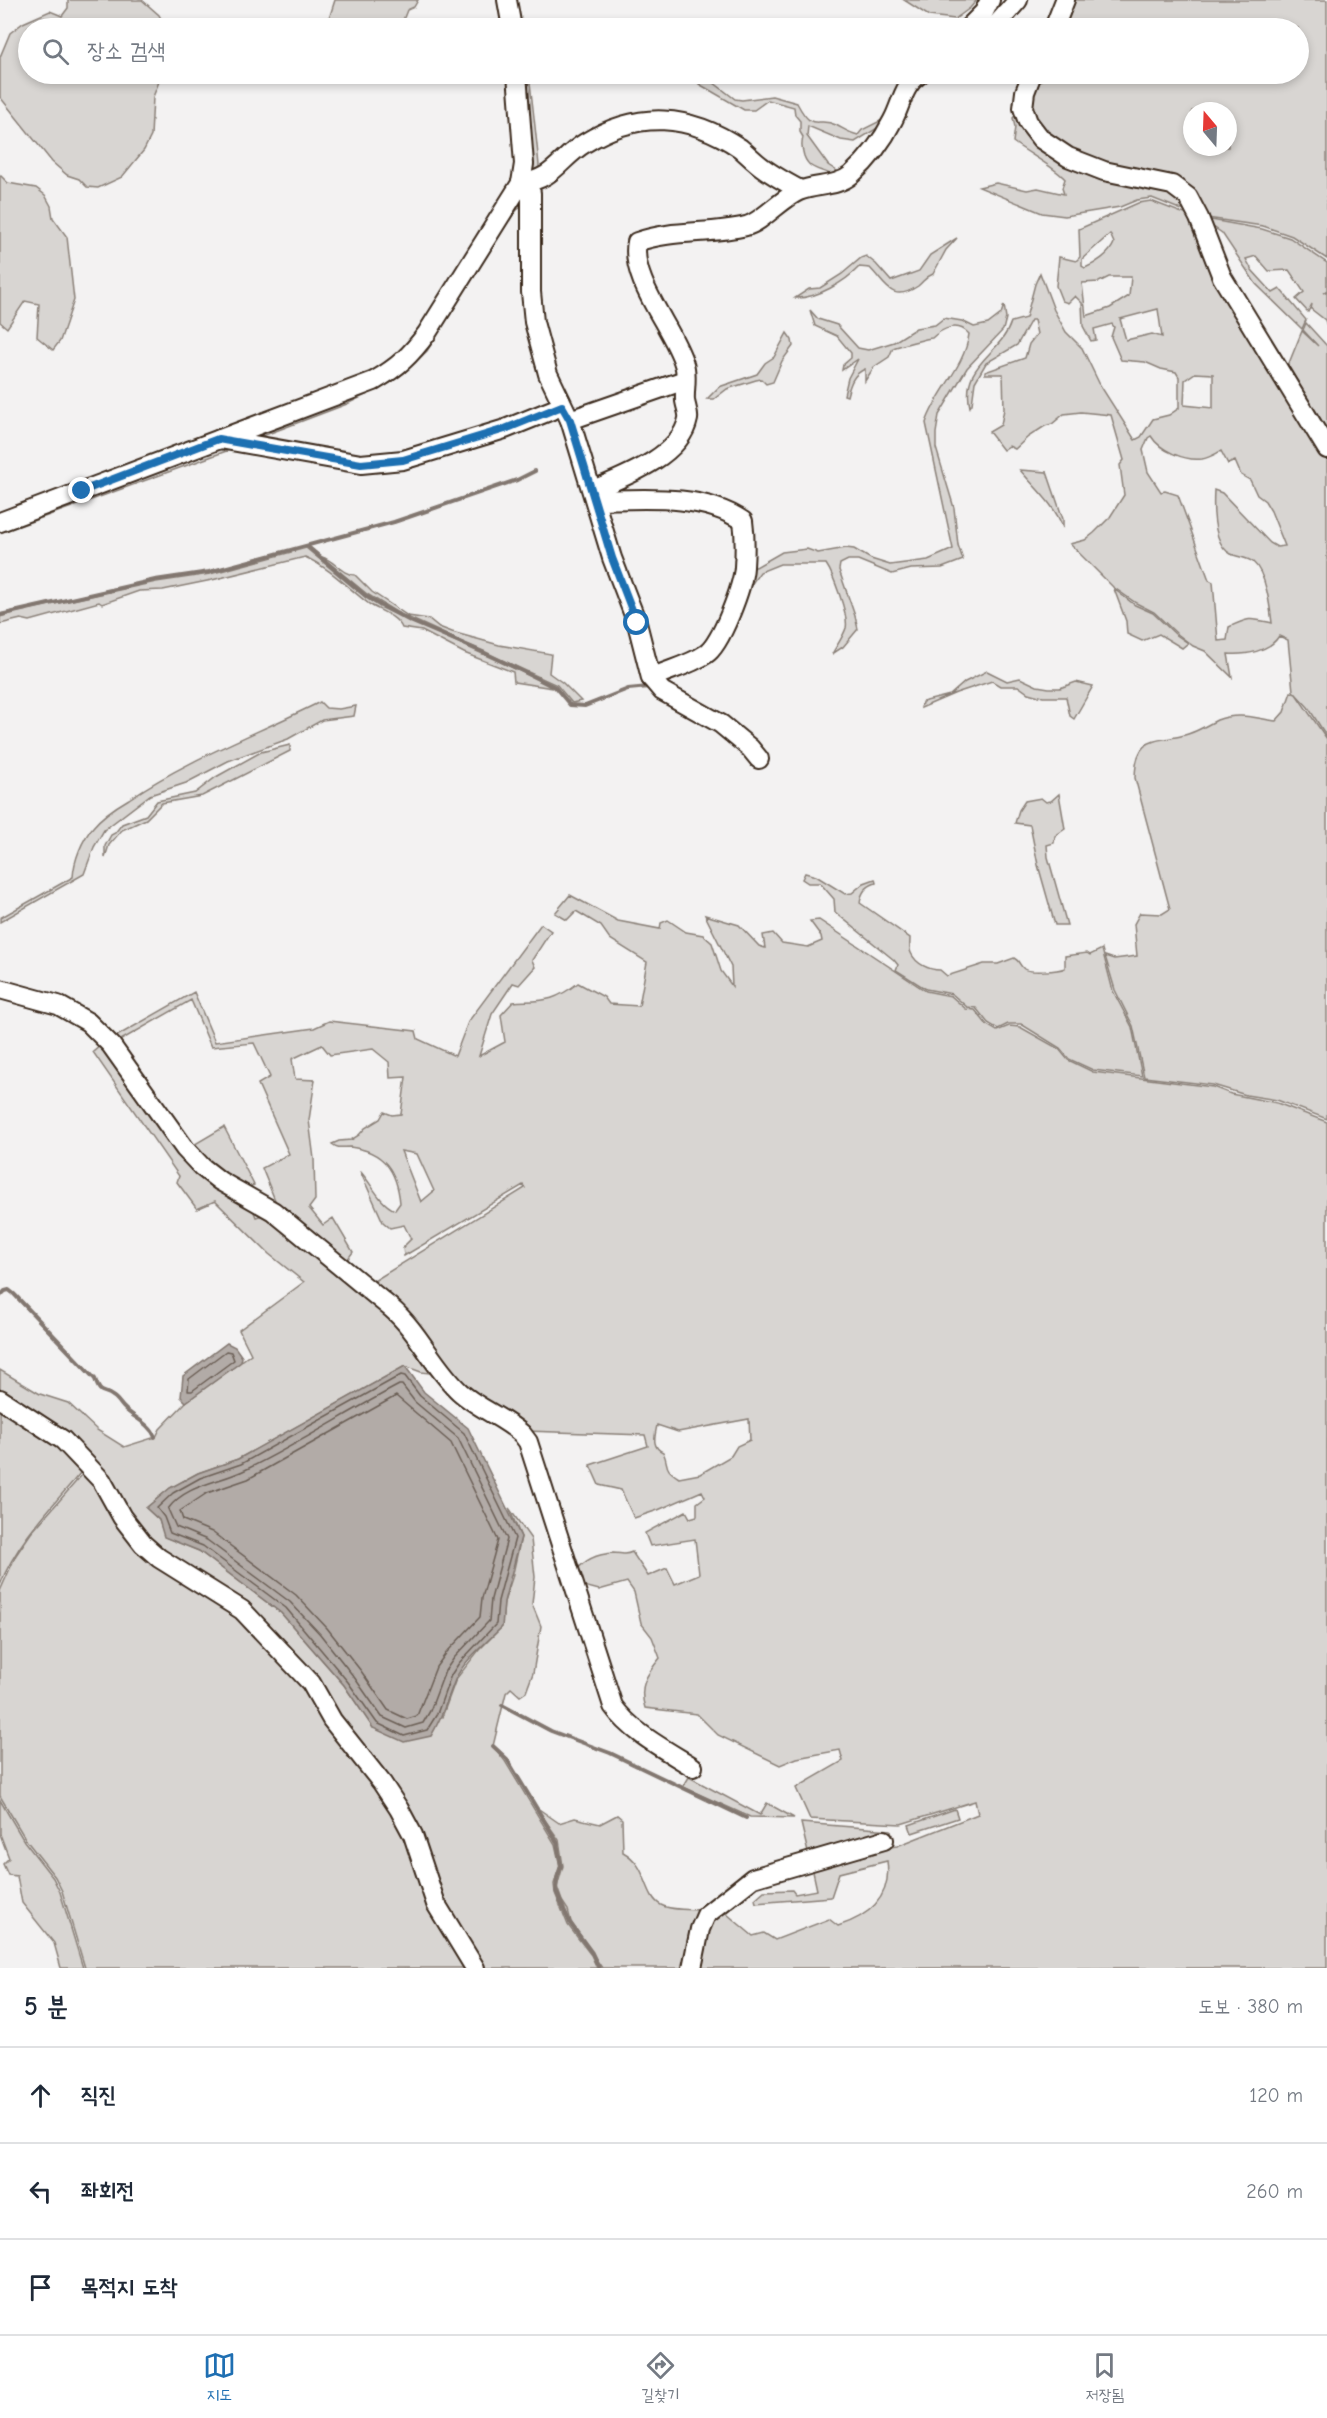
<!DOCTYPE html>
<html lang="ko">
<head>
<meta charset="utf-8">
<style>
  :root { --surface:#fff; --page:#f2f2f3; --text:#1f2937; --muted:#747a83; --line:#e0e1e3; --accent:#1f6fb2 }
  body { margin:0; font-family:"Comic Neue","Poor Story",sans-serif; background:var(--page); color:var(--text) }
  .compass { position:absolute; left:1183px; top:102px; width:54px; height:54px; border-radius:50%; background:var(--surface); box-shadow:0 3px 9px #0003; rotate:341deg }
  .stop { position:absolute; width:18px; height:18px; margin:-14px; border:4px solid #1f6fb2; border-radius:50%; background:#fff }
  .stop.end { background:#1f6fb2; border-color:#fff; box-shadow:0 2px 6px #0008 }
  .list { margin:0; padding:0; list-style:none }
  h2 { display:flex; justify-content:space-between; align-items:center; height:78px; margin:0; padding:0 24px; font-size:26px }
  h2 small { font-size:20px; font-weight:400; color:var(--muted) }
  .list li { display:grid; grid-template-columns:39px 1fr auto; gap:18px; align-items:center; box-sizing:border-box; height:96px; padding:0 24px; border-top:2px solid var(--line) }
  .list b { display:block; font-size:22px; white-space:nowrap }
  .list em { font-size:20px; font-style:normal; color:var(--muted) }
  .icon { flex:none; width:33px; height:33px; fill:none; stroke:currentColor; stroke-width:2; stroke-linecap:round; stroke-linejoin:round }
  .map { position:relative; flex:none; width:1327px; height:1968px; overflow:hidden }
  .search { position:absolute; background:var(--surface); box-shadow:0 3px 9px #0003; left:18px; right:18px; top:18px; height:66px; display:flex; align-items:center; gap:15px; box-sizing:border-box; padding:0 21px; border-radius:33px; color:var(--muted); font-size:22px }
  .sheet { height:366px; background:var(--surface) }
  nav { display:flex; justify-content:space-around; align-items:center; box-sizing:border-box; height:84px; border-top:2px solid var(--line); background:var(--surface); font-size:16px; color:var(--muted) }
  nav a { display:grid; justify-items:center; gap:3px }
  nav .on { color:var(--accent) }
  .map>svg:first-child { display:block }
</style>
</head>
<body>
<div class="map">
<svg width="1327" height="1968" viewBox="0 0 1327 1968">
  <rect width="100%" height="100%" fill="#f3f2f2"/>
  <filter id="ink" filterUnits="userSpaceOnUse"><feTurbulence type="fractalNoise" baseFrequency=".0167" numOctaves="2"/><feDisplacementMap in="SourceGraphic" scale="12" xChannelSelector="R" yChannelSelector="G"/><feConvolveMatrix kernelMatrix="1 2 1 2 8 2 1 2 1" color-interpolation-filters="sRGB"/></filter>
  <g filter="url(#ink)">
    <!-- green -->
    <g fill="#d8d5d2" stroke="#8a8078" stroke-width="1.5" fill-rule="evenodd">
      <polygon points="68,0 142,0 159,15 166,28 28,28 28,74 162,74 153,97 151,136 144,150 122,177 98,188 87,187 79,179 67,175 52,162 0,97 0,57 10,33 23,23 50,11 62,16 68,8"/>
      <polygon points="335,0 418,0 414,7 407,10 400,28 326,28"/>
      <polygon points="904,0 977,0 970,8 955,19 929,16"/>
      <path d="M1066,0H1327V259L1292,236L1263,226L1200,217L1189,196L1104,170L1041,138L1026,92L1033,74H1298V28H1056ZM1192,111H1228V147H1192Z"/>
      <path d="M519,74H529C533,108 537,142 540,176L531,177Z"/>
      <path d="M682,74L705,76L735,99L742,100L772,96L797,103C814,135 816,115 836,125C844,129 849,133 858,135L862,130L886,118L892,119L855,142L841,140L808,126L807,136L828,165L840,173L835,177C822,168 810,172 804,156C802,148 801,146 803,137L800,132V121L795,115L794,107L768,100L754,110H744L699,84L702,81Z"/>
      <path d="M1022,108L1040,139L1172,186L1197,216L1152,198L1137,200L1120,207L1065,216L1042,213L979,187L996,183L1027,190L1038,188L1064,194L1062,188L1065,179C1056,168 1026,152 1013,142L1015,127L1013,118Z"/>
      <polygon points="0,175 8,183 36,188 45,195 51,206 53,218 67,237 74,300 60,341 53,350 37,337 39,304 25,301 7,328 0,322"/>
      <polygon points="527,197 528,202 517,210 511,217 427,351 404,373 390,383 347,404 260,437 236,438 383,381 522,199"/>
      <path d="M1151,201L1198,219L1327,451V737L1308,707L1293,691L1288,640L1279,636C1269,652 1246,655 1228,654L1232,677L1205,651L1193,646L1176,633L1154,612L1136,603L1113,587L1070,544L1085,540L1094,533L1110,517L1124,495L1120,465L1124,460L1111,415L1081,412L1064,414L1052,424L1045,426L1028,437L1015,449L1009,446L1003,450L989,432L1001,425L1004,409L1003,374H985V372L1025,358L1029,344L1037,334L1034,320H1031L1017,345L986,363L975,382L972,404L970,407C960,363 1001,355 1011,322L1026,318L1035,284L1040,273L1054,310L1066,332L1082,348L1100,385L1135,440L1141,437L1153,419L1169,415L1179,408V377L1176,372L1161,369L1145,362L1121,360L1111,337L1114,327L1112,324L1094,329L1096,340L1091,341L1083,326L1082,303L1075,296L1068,303L1062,301L1056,286L1059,257L1076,261L1080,257L1079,229L1138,203ZM1110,234L1114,243C1110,254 1095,264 1085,268L1082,266V259ZM1109,277H1131L1129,296L1110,308L1086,316L1082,283L1099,282ZM1158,309L1162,337L1152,334L1126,340L1120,319ZM1195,373L1213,374V408L1184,405L1185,380ZM1151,436C1160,451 1185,461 1202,459C1209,458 1215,454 1221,451L1228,464L1235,461L1241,475L1250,480L1257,495L1265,501L1271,511L1285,546L1277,547L1270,543L1222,493L1214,490C1213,508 1212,544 1231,554C1237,557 1247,557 1253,562C1266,573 1270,606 1272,623C1250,618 1250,617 1229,627L1227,640L1218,641L1213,582L1209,580L1178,495L1165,491L1161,492L1148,472L1143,450L1148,438Z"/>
      <polygon points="1200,218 1262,229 1290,238 1327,263 1327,290 1323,293 1327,291 1327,326 1325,320 1311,309 1312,304 1308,312 1296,299 1304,292 1289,270 1269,271 1256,256 1246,259 1252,270 1273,293 1280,289 1306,320 1302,329 1256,284 1222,233"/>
      <path d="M957,238L946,250L933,274C925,277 924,281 918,286C891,304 886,284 870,268L859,267C845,282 816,299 795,298L809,289L820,288L842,274L861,258L866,256L876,264L891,281L919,271L930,255Z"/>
      <path d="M1004,305L1006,318L1003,330L967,368L939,415L936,433V448L954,508L958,545L963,560L942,568L911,569L892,574L858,560H848L840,564L839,570L855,616L858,629L843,647L832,654C837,645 843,637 846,628C849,616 833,574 826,564H780L760,572L748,589L747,566L756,567L782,552L807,549L818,553L846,548L854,549L871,559L890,565L928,560L953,549L926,423C936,392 965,367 969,334C958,321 943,328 932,338C928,338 898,346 893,348L889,357L874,367L865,381V369C853,374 850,384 847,396L844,395L848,378L858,359L842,370L843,365L851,358V353L837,336L815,326L810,310L818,319L837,325L858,348L868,350L894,342L916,328L935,325L944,318L962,321L974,327L988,324L1001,314Z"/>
      <polygon points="1306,323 1327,346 1327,446 1287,368 1302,331 1318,346 1303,330"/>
      <polygon points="787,333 792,340 793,346 782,361 773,382 766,384 761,379 756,380 727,389 714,399 707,399 719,387 757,374 765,363 774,357"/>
      <polygon points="215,447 232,449 0,533 0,525"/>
      <path d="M1020,470L1047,472L1063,519V528C1055,505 1036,489 1020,470Z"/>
      <path d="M306,548L366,598L380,607L520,671L553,688L514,682L513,672L464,653L422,631L402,628C397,616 380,611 369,604C348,588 330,568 305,557L212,580L163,590L139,591L102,604L99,602L30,621L21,619L0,624V617L17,612L156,582L210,574Z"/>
      <path d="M322,557C334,560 342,575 355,575L372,592L408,616L429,619L439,627L452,632L499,645L551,654L549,673L563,683L581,701L572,703L557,685L396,612L367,594Z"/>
      <polygon points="1114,589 1135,605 1153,613 1175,634 1188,643 1182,648 1159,634 1142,641 1127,634 1126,621"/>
      <polygon points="987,671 1007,681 1020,678 1037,686 1049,688 1060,688 1076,682 1093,686 1074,719 1070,716 1066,697 1043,697 1028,693 1018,686 1000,686 992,681 956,693 921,708 922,702 950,695 965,682"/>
      <path d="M1291,692L1296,694L1327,739V1119L1277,1100L1246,1095L1213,1085L1144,1077L1133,1026L1115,990L1105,956L1114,959L1137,956L1134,924L1140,913L1162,914L1170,909L1135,778C1136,732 1157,744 1188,734C1198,731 1207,725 1217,720C1238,712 1255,718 1276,721L1284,712Z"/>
      <path d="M320,702L326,708L339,709L356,706L354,716L322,720L288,739L228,761L186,783L150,795L104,830L94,847L84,874L0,922V918L73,877C74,860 82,840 93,827C102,816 117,806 129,799C188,759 256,734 320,702Z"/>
      <polygon points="290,745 290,751 202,796 162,803 146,819 122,830 109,845 105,858 105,846 111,835 115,833 122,824 146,815 157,801 195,793 216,777 261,752"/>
      <polygon points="1059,794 1065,829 1055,836 1054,843 1047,845 1048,857 1067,925 1055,925 1038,865 1030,825 1015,823 1019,810 1025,801 1041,798 1046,802 1051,801"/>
      <path d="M805,873L816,876L845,894L852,893L864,883L875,879L876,883C866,886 861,892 860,903L910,938C910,943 909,949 911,953C916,964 929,970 940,970L947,976L984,964H998L1014,958C1020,961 1019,965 1024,969C1030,973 1058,971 1065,968V956L1087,953L1090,955L1102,949L1113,991L1132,1027L1142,1076L1093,1070L1069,1059L1060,1048L1021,1024H1008L998,1029L988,1023L976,1008L967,1007L952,994L926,989L896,970L898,965L894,960L835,912L834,899L820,883H808L802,879Z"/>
      <path d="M570,895L618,921L660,929L661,923L668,920L686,932L703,935L712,943L721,971L732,986L731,967L705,915L739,925L759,946L765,948L763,935L773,933L782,943L808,947L822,941L821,936L810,921L819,920L926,991L951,996L966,1009L975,1010L987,1025L997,1031L1009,1026L1020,1027L1059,1049L1068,1060L1093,1072L1213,1087L1231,1094L1277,1103L1327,1122V1968H696L705,1925L721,1909L753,1936L764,1933L775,1940L829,1919L838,1926C870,1916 892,1897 887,1861L839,1873L831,1897L756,1903L755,1899L764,1891L792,1890L795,1894L817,1890L812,1867L875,1849L897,1846L978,1814L975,1801L901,1824L810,1819L796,1788L843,1761L840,1750L797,1758L780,1765L718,1735L697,1714L645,1708C638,1686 647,1674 660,1658L652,1637L641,1623L634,1592L627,1582L599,1590L580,1585L576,1571C585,1559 598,1554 613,1553C621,1553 625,1556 632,1552L648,1576L667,1568L675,1584L699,1574L695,1539L650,1546L645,1533L686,1511L690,1518L697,1516V1503L705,1497L702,1491L658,1510L634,1518L621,1490L599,1485L590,1465L648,1446L645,1435L526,1431L482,1404L369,1284L525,1188L523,1185L404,1256L403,1247L411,1239L404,1225L390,1228L383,1222L360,1171C372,1184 379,1203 395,1210L400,1203C397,1171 384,1151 350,1147C343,1147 338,1149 332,1144L339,1141L351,1140L359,1135L365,1128L380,1119L384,1112L392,1115L401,1114L406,1077L390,1078L389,1062L373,1049L330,1055L322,1045L292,1059L295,1079L315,1080L309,1120L314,1159L315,1200L309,1208L323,1225L333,1218L353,1252L344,1264L279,1210L262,1168L289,1154L258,1084L270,1077L254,1043L211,1047L191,1000L114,1044L110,1040L194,992L215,1042L314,1028L329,1021L416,1031L418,1039L455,1056L468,1022L541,924L551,931L532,960L535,967L519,985L513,983L492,1014L479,1056L505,1042L501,1015L513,1002C544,1000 552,1003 578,983L604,997L609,1004L639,1006L647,962L610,939L601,926L576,911L567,920L555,913ZM401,1151L417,1154L434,1191L421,1202ZM749,1419L750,1440L737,1446L731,1456L700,1474L679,1478C662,1467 670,1467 663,1452C651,1447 655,1436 657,1425L678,1432Z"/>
      <polygon points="75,1021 87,1024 183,1150 250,1202 256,1217 272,1212 386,1307 439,1374 421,1372 405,1366 238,1459 198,1473 170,1488 146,1508 159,1520 165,1537 199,1551 281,1613 344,1685 373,1728 442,1717 456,1679 479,1650 502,1627 504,1602 512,1578 521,1537 509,1508 531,1539 535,1577 532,1604 541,1626 533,1673 526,1692 520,1696 511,1688 506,1693 493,1746 505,1761 555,1844 560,1866 554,1884 555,1893 568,1925 591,1955 597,1968 480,1968 317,1684 162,1554 115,1495 0,1395 0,1370 40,1394 68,1403 97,1430 124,1447 156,1437 160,1429 186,1402 251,1354 239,1330 304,1282 269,1254 215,1201 197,1209 177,1182 179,1176 93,1052 100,1046"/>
      <polygon points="224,1127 254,1185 240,1190 190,1147"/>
      <path d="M0,1404L86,1466C55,1504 18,1539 0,1585Z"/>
      <polygon points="88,1468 121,1518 253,1622 380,1784 473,1968 85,1968 62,1891 55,1877 26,1840 0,1796 0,1591 16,1555 31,1533"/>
      <polygon points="689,1777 760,1815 767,1803 794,1818 750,1817 683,1787"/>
      <polygon points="0,1800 24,1841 53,1878 60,1892 83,1968 61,1968 54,1943 22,1903 17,1876 8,1875 3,1864 9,1858 0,1834"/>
      <path d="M536,1807L559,1823L575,1818L600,1824L617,1815L622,1819L623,1852C648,1865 644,1896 661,1905C672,1911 692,1909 704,1910L688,1968H602L571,1922L568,1910L562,1901L557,1887L563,1866L559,1840Z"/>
      <polygon points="955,1809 958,1818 912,1833 909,1825"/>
      <polygon points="801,1823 891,1830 892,1835 809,1857"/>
    </g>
    <!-- water -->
    <g fill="#b2aba7" stroke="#827770" stroke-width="1.5">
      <polygon points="227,1343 235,1347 242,1357 241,1362 186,1402 181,1397 183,1376"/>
      <path d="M405,1366L424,1392L468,1428L521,1537L504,1602L502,1627C487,1642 464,1660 455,1680C447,1700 442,1718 431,1736L404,1742L373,1728L344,1685L281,1613L199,1551L164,1537L159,1520L146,1508L170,1488L198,1473L238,1459Z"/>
    </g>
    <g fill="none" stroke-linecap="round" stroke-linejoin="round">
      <!-- shore -->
      <g stroke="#6b5e55" stroke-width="1.5">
        <polygon points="226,1351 231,1352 234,1360 192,1391 188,1391 189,1379"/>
        <polygon points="401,1375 405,1376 420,1396 464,1433 515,1538 498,1601 496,1624 459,1663 451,1675 437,1714 427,1730 404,1736 377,1723 348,1682 286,1608 203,1546 170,1533 164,1517 157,1508 173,1493 200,1478 241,1464"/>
        <path d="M399,1385H402L415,1402L458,1438L507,1539L491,1599L489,1621L454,1658L445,1671L430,1711L423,1723L406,1728L382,1717L354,1677L320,1634L290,1602L207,1540L176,1527L168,1509C185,1485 221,1482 245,1470C298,1444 348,1412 399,1385Z"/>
        <polygon points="396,1396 451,1443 498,1540 482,1598 480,1617 447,1652 436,1667 417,1716 407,1719 388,1710 361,1671 327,1628 296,1595 212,1532 183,1520 180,1511 207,1493 248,1479"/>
      </g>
      <!-- stream -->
      <g stroke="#827770" stroke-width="4">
        <polyline points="307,546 366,596 380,605 410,621 483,652 555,687 570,705 585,706 628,689 649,687"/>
        <polyline points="0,615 155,580 209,572 394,522 517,480 535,471"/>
        <path d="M0,1296L5,1291L9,1290L14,1294L95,1379C101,1397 103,1388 114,1397C118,1400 121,1405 124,1408C134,1418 150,1424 155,1437"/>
        <polyline points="502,1705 551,1731 610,1753 746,1818"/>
        <polyline points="493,1746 507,1759 557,1842 561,1866 557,1878 556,1891 570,1923 592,1953 599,1968"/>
      </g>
      <defs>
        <g id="minor">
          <polyline points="507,0 512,28"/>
          <polyline points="968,28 984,12 990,0"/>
          <polyline points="990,28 998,23 1018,0"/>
          <polyline points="1054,28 1065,0"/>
          <polyline points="1032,74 1025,92 1023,108 1028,122 1041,139 1068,157 1104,171 1172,185 1188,197 1199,218 1222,277 1327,449"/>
          <polyline points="521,183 531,193 531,292 534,322 548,374 570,420 612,558 637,623 651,678 662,691 721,724 750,748 759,759"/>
          <path d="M521,183C554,180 560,158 585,143C639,110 689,114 740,148C746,153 751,158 757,163C770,174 785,182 800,190"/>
          <polyline points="570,420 685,380"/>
          <polyline points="220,439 361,464 403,460 505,429 562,406"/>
          <path d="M593,490C624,477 681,456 688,419C689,414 686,407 685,401C684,389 688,376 684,364C674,329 629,280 637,242C672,229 710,235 746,226C761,223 782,198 799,191C816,184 837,187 851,175C868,160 883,140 893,120C902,103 903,85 920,74"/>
          <path d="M596,500C643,499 702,493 743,521C745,535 745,552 744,567C743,585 721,645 706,654C690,665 668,670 651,678"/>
          <path d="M0,522L374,381C398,367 410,356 427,333L521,183L524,164L517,74"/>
          <path d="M0,989L58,1005L88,1022L111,1045L185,1149L202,1167L220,1181L273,1211L391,1308C419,1332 433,1367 460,1392C479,1409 503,1417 522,1434L528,1442L613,1706C632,1733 666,1750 693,1767"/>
          <polyline points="0,1399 63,1440 102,1481 122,1517 143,1544 159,1558 242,1610 311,1683 332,1720 382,1783 399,1809 413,1835 436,1904 475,1968"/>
          <polyline points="692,1968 700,1929 706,1915 753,1878 884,1840"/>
        </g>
      </defs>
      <!-- minor casing -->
      <use href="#minor" stroke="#3b2a1e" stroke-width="22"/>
      <!-- minor -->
      <use href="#minor" stroke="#fff" stroke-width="18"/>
    </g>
  </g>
  <g fill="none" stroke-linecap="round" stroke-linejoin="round" filter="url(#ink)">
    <!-- route -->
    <polyline stroke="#1f6fb2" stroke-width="8" points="82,491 218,439 361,464 403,460 505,429 562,406 570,420 612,558 637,623"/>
  </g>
</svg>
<svg class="compass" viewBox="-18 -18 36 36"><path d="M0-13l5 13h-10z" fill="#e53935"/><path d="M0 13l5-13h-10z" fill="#747a83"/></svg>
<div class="stop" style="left:637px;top:623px"></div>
<div class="stop end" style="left:82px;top:491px"></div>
<div class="search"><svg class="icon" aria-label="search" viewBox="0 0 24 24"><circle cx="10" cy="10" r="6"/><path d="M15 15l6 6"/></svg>장소 검색</div>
</div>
<section class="sheet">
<h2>5 분<small>도보 · 380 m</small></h2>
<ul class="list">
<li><svg class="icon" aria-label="ahead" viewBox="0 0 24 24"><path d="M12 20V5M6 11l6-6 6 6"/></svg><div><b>직진</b></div><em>120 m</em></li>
<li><svg class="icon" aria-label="left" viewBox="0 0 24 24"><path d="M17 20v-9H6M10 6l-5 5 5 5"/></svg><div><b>좌회전</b></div><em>260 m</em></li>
<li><svg class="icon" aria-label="arrive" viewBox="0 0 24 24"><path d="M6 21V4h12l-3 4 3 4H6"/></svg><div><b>목적지 도착</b></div></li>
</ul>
</section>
<nav>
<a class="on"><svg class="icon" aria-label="map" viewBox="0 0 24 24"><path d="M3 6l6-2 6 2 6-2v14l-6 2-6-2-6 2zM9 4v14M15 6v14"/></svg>지도</a>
<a><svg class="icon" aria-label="directions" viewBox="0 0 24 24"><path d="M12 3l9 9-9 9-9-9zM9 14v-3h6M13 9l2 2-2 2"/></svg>길찾기</a>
<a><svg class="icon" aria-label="saved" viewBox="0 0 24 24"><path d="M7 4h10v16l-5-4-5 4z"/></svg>저장됨</a>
</nav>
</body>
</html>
